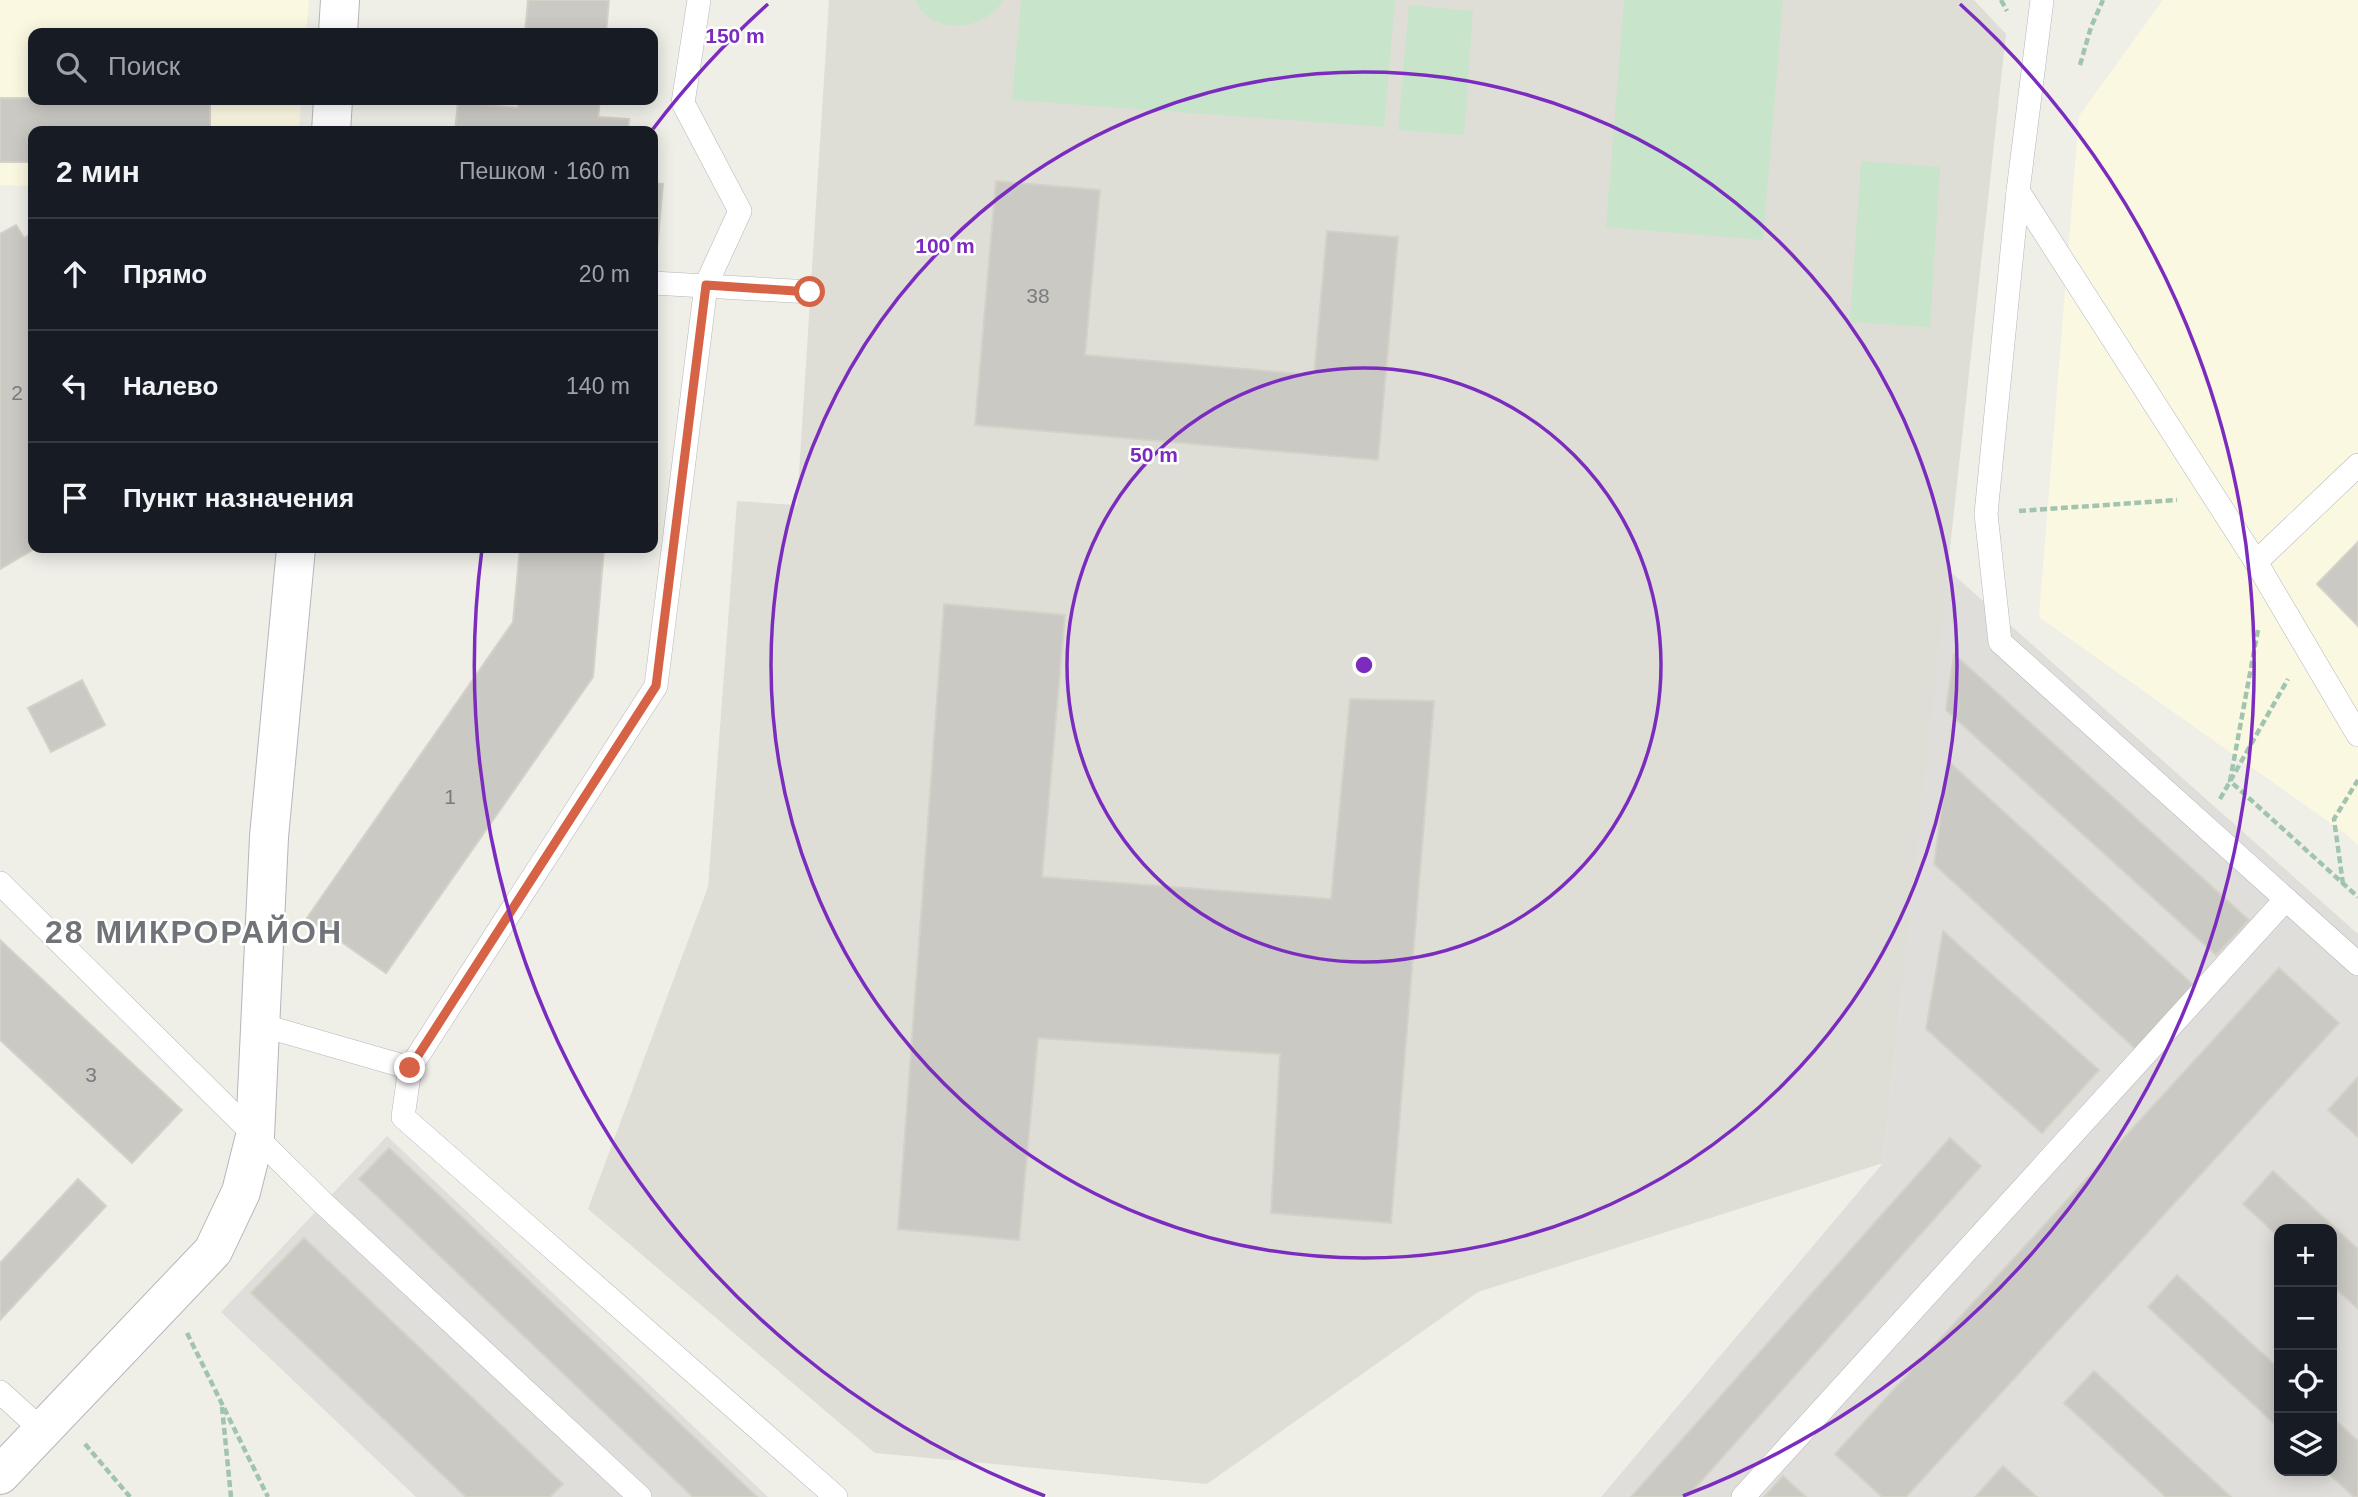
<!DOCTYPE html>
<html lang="ru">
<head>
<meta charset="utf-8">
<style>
  :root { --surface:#171b24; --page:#242831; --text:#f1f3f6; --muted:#9ea1a6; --line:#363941 }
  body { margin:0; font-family:Arial,sans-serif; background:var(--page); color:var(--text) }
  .controls { position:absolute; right:21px; bottom:21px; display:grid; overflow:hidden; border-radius:14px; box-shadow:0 4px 18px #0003 }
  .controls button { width:63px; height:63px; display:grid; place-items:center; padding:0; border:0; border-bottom:2px solid var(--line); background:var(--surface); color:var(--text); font:35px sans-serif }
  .stop { position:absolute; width:21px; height:21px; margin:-16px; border:5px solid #d76347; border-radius:50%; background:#fff }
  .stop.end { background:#d76347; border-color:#fff; box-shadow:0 2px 7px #0008 }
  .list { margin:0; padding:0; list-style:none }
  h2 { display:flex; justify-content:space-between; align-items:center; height:91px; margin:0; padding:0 28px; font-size:30px }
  h2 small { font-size:23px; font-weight:400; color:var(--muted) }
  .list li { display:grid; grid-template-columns:46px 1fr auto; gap:21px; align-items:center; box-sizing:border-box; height:112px; padding:0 28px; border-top:2px solid var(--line) }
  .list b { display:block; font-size:26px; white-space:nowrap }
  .list em { font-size:23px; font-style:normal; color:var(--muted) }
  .icon { flex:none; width:38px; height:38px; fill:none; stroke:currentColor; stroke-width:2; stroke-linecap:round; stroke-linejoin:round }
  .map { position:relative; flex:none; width:2358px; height:1497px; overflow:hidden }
  .search { position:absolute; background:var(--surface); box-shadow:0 4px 18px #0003; left:28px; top:28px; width:630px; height:77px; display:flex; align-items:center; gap:18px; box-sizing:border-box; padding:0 24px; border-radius:14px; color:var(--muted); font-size:26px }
  .panel { position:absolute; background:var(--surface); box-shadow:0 4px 18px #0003; left:28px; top:126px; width:630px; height:427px; border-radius:14px }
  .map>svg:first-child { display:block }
</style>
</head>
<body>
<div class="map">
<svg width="2358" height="1497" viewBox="0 0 2358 1497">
  <rect width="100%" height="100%" fill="#efefe8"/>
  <!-- commercial -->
  <g fill="#fbf8e2">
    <polygon points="0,0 309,0 306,33 33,33 33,100 301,100 299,131 33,131 33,186 0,185"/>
    <polygon points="2163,0 2358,0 2358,845 2346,834 2039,617 2079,116"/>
  </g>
  <!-- industrial -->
  <g fill="#dfdeda" fill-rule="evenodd">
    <path d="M1947,569L2358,934V1497H1601L1883,1163ZM2279,1229H2332V1471H2279Z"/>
    <polygon points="387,1136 768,1497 416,1497 221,1312"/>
  </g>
  <!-- education -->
  <polygon fill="#dfded6" points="829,0 1974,0 2006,34 1883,1163 1478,1292 1207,1484 875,1453 588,1209 708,887 737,501 797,505"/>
  <!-- green -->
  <g fill="#c8e4cb">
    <path d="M915,0H1003C985,32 931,36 915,0Z"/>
    <polygon points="1021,0 1395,0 1384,127 1012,100"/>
    <polygon points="1624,0 1783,0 1763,240 1606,227"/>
    <polygon points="1409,5 1473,11 1464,135 1398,130"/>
    <polygon points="1861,161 1940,167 1930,327 1850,322"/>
  </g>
  <!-- building -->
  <g fill="#cbc9c4" stroke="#d4d1c7" stroke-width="2">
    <polygon points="528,0 609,0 606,33 525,33"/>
    <polygon points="0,98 210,100 210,131 33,131 33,162 0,162"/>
    <polygon points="519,100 600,100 598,117 629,119 628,131 455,131 458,102 518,108"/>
    <polygon points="996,181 1100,190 1085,355 1314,375 1327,231 1398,237 1378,460 975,425"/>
    <polygon points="653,183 663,184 657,248 653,247"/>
    <polygon points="16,225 24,238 33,233 33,548 36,548 0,569 0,234"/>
    <polygon points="2358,542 2358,626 2317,584"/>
    <polygon points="520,548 604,548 593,677 386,973 307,918 513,622"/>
    <polygon points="944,604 1065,615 1042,877 1331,899 1350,699 1434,701 1391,1223 1271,1213 1280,1054 1038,1038 1019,1240 898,1229"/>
    <polygon points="1954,654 2249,920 2216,955 1946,710"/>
    <polygon points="82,680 105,725 51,752 28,708"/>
    <polygon points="1948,761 2199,990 2141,1054 1934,864"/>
    <polygon points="1943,931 2099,1070 2042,1133 1926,1029"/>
    <polygon points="0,940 182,1110 132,1163 0,1040"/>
    <polygon points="2279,968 2339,1023 1906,1497 1882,1497 1835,1454"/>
    <polygon points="2358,1077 2358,1137 2328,1110"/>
    <polygon points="1950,1138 1981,1166 1687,1497 1631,1497"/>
    <polygon points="389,1148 757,1497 693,1497 359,1179"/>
    <polygon points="2273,1171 2358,1249 2358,1309 2332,1285 2332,1229 2279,1229 2279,1237 2243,1204"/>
    <polygon points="78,1179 106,1206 0,1320 0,1263"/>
    <polygon points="304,1238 563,1484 550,1497 466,1497 251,1293"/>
    <polygon points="2177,1275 2279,1369 2279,1428 2148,1307"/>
    <polygon points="2094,1371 2231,1497 2166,1497 2064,1403"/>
    <polygon points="2332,1417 2358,1441 2358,1497 2354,1497 2326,1471 2332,1471"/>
    <polygon points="2003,1466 2037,1497 1975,1497"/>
    <polygon points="1783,1476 1806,1497 1764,1497"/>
  </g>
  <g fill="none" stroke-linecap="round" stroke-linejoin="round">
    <defs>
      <g id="service">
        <polyline points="2042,0 2018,191 1986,514 2000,642 2358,964"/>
        <polyline points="2018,191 2256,562 2358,735"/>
        <polyline points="653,283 810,292"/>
        <polyline points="2256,562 2358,465"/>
        <polyline points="0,883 323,1203 640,1497"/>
        <polyline points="261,1025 410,1068 656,686 706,285 740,211 683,103 699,0"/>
        <polyline points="410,1068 403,1117 836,1497"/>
        <polyline points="0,1392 43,1431"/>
        <polyline points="1743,1497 2286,899"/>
      </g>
      <g id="minor">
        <polyline points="338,33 340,0"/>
        <polyline points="331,131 333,100"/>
        <polyline points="0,1475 213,1251 241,1192 255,1136 269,837 296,548"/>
      </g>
    </defs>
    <!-- service casing -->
    <use href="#service" stroke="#b5b6bb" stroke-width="24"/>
    <!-- minor casing -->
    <use href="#minor" stroke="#b5b6bb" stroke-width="40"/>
    <!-- path -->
    <g stroke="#a1c4af" stroke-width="4.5" stroke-dasharray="7 3.5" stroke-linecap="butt">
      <polyline points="2001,0 2007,11"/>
      <polyline points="2080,65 2091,27 2103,0"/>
      <polyline points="2019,511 2177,500"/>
      <polyline points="2258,630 2230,781 2358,897"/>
      <polyline points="2220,799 2288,679"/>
      <polyline points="2343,884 2334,819 2358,780"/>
      <polyline points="187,1333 268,1497"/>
      <polyline points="222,1407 231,1497"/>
      <polyline points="85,1444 130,1497"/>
    </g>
    <!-- service -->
    <use href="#service" stroke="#fff" stroke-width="23"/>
    <!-- minor -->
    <use href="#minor" stroke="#fff" stroke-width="38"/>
  </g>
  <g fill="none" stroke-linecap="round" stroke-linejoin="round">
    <!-- route -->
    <polyline stroke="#d76347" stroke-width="9" points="410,1068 656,686 706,285 810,292"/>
  </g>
  <!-- distance rings -->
  <g fill="none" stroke="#7b2cbf" stroke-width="3.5">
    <circle cx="1364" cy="665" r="297"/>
    <circle cx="1364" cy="665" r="593"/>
    <path d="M1045 1496A890 890 0 0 1 482 549M653 129A890 890 0 0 1 768 4M1960 4A890 890 0 0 1 1683 1496"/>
  </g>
  <g text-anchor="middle" stroke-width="5" stroke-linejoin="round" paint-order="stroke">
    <!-- number labels -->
    <g font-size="21" fill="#7a7b7e">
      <text x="1038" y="303">38</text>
      <text x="17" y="400">2</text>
      <text x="450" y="804">1</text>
      <text x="91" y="1082">3</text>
    </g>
    <!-- district labels -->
    <g font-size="32" font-weight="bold" letter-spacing="2" fill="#707378" stroke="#fff">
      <text x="194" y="943">28 МИКРОРАЙОН</text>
    </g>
  </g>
  <circle cx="1364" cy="665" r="10" fill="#7b2cbf" stroke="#fff" stroke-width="3.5"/>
  <g font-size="21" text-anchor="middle" font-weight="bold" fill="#7b2cbf" stroke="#fff" stroke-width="5" stroke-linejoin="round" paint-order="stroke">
    <text x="735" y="43">150 m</text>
    <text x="945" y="253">100 m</text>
    <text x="1154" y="462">50 m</text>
  </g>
</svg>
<div class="controls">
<button>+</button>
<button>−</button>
<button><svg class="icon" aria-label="locate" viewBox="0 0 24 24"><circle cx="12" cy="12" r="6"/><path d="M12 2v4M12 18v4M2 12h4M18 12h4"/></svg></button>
<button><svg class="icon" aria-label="layers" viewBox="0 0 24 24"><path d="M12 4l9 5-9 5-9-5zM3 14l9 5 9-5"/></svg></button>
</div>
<div class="stop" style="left:810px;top:292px"></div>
<div class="stop end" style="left:410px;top:1068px"></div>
<div class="search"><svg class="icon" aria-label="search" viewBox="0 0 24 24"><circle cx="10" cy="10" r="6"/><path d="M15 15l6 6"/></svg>Поиск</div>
<section class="panel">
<h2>2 мин<small>Пешком · 160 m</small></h2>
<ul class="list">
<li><svg class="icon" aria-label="ahead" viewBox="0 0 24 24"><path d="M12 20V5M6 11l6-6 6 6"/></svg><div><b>Прямо</b></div><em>20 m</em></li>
<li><svg class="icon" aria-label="left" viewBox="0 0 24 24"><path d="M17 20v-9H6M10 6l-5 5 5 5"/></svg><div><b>Налево</b></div><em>140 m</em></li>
<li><svg class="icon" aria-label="arrive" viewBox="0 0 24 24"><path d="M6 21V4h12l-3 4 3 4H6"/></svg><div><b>Пункт назначения</b></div></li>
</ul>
</section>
</div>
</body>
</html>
